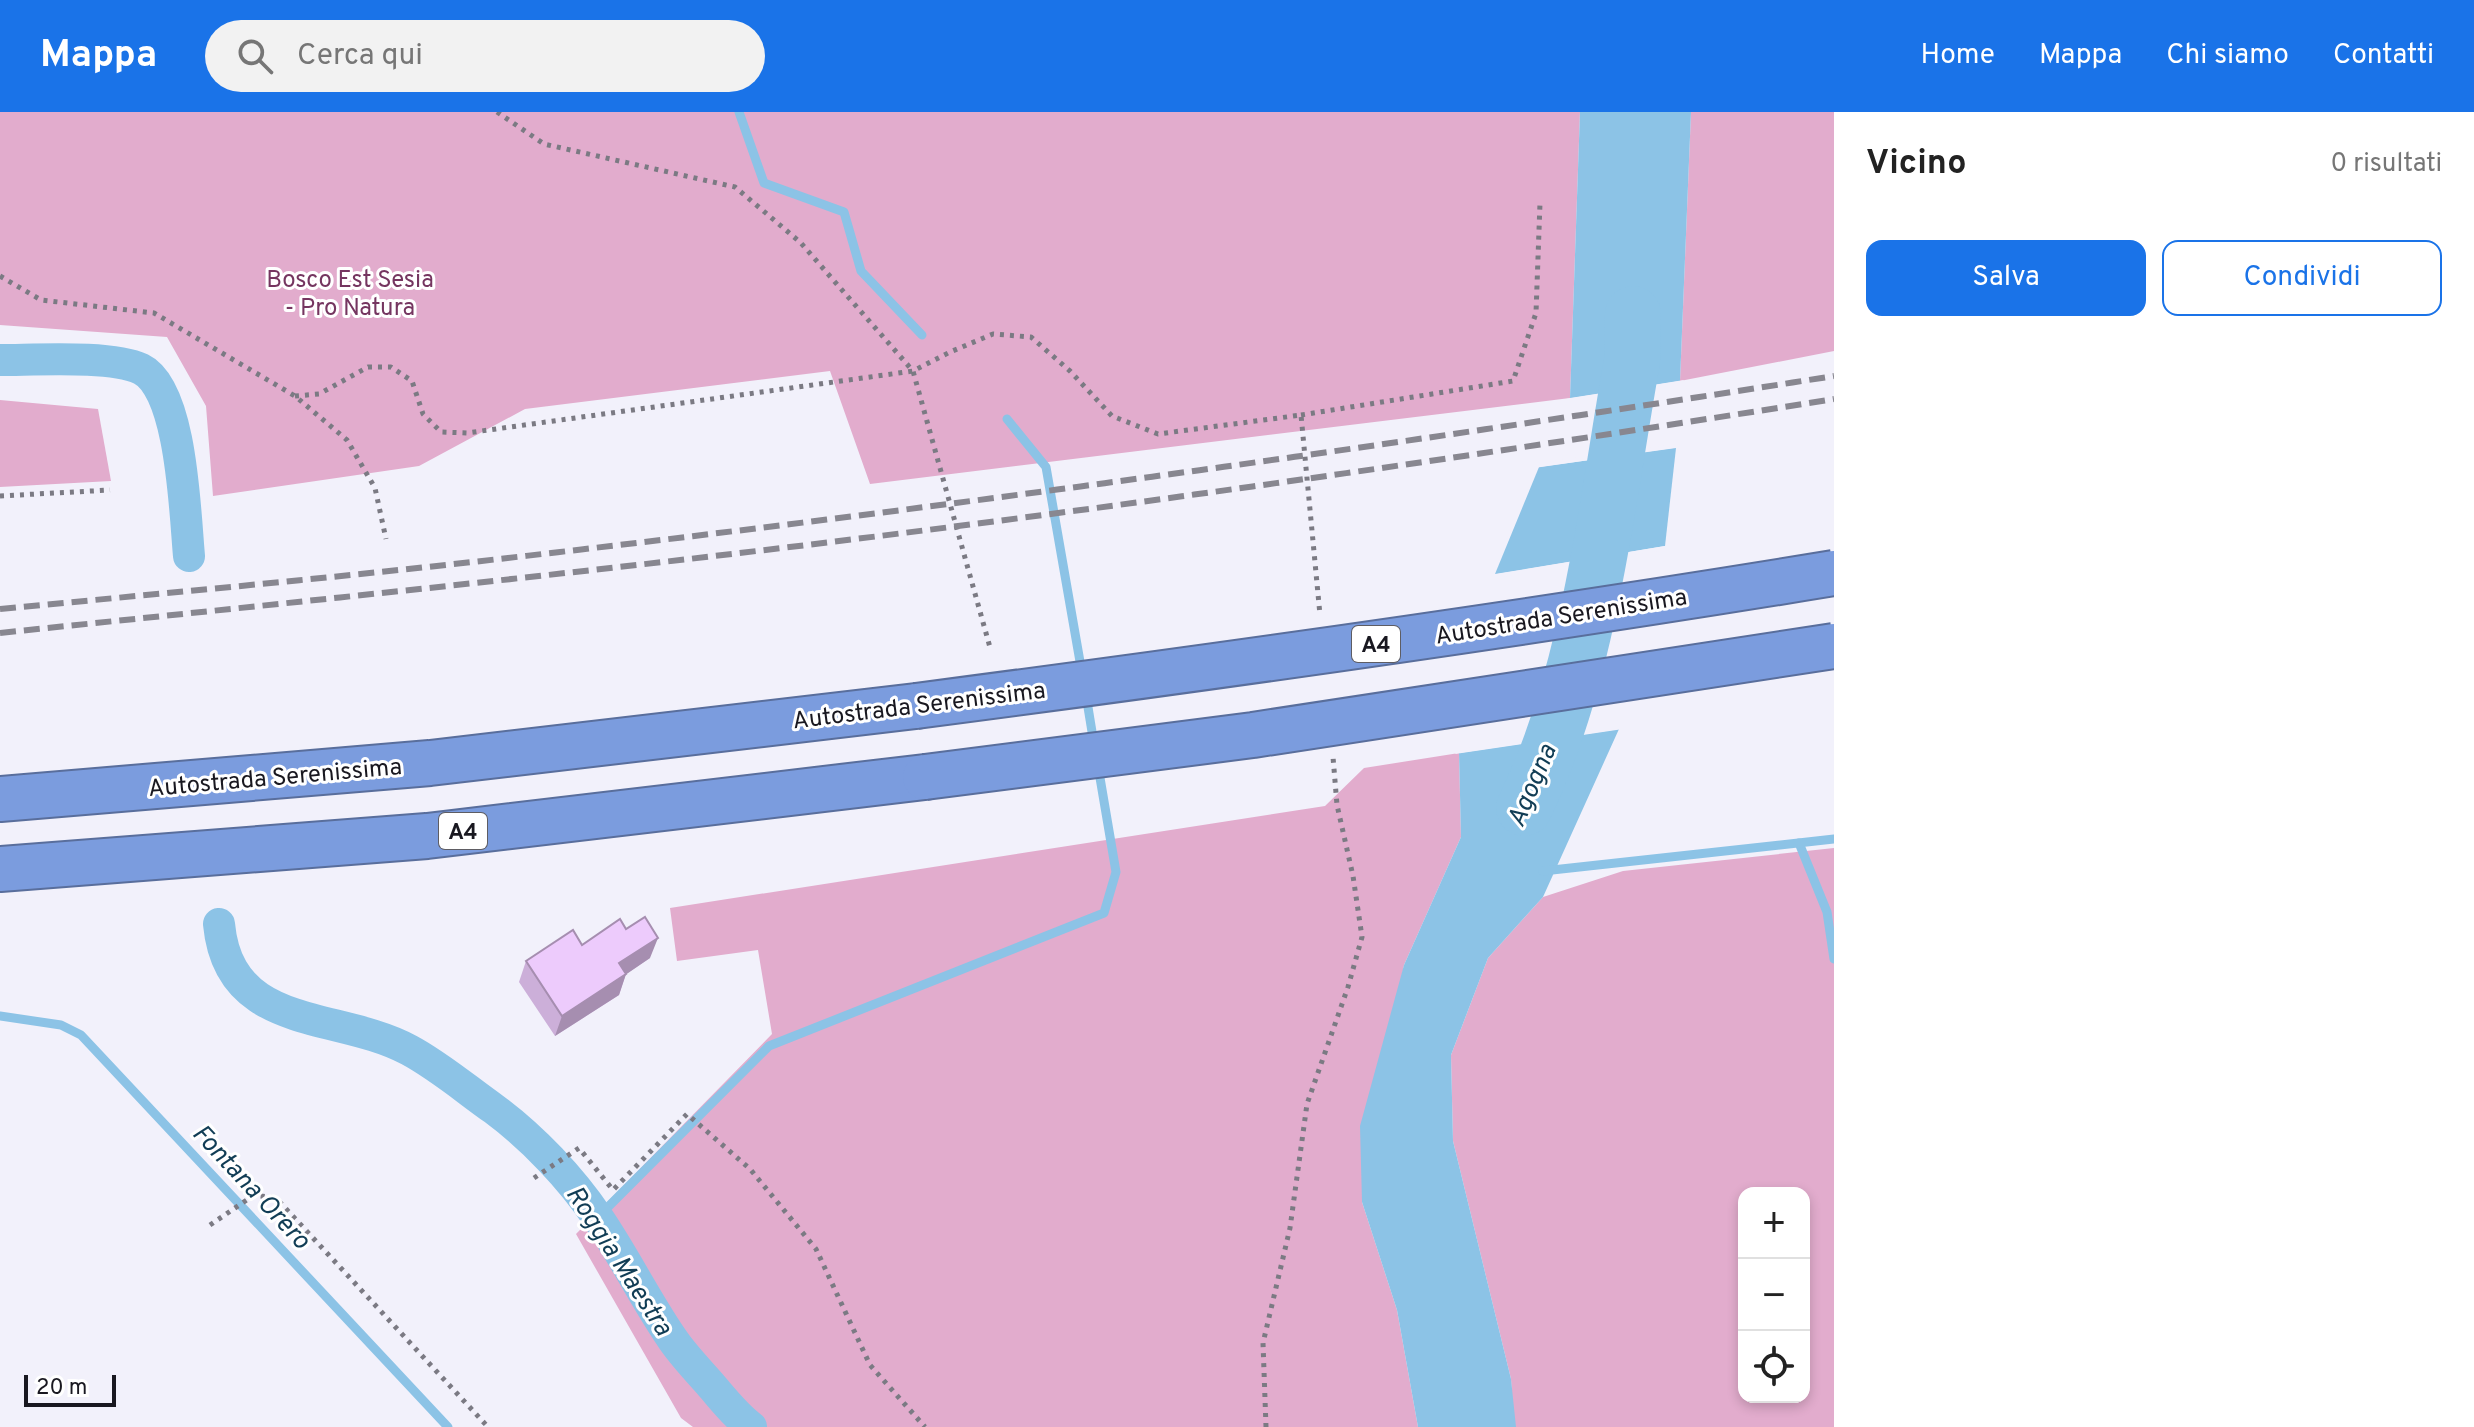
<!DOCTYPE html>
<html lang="it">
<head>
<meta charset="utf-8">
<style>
  :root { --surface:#fff; --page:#f2f2f2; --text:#222; --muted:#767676; --line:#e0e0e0; --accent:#1a73e8 }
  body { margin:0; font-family:Overpass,sans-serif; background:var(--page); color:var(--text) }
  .controls { position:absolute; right:24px; bottom:24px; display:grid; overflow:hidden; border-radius:16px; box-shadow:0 4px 12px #0003 }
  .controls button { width:72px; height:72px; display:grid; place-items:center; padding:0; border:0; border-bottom:2px solid var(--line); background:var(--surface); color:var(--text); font:40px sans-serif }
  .scale { position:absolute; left:24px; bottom:20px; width:92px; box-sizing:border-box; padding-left:8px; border:4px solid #191820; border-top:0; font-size:22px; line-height:28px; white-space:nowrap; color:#191820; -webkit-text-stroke:6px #fff; paint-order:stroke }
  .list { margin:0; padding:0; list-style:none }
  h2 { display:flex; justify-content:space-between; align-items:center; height:104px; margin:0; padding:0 32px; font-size:34px }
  h2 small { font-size:26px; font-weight:400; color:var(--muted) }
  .actions { display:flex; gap:16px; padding:24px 32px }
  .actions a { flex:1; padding:18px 0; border:2px solid var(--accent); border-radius:16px; text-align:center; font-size:28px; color:var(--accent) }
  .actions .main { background:var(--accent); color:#fff }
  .icon { flex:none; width:44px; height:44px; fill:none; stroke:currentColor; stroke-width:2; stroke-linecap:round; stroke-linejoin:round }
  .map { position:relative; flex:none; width:1834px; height:1315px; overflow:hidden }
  header { display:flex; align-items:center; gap:48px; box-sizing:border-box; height:112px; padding:0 40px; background:var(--accent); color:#fff }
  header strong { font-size:38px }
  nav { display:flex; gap:44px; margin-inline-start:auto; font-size:28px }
  .search { width:560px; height:72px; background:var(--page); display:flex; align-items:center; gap:20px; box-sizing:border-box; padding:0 28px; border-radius:44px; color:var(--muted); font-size:30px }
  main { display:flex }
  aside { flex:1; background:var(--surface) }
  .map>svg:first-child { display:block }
</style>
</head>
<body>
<header>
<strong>Mappa</strong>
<div class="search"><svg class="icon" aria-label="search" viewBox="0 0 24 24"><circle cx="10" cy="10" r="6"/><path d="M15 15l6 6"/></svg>Cerca qui</div>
<nav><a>Home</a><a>Mappa</a><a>Chi siamo</a><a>Contatti</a></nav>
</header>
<main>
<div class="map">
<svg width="1834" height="1315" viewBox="0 0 1834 1315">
  <rect width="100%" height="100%" fill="#f2f1fb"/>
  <!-- forest -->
  <g fill="#e2accd" fill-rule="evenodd">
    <polygon points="0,0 1580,0 1570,286 870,372 830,259 525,297 419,354 213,384 206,294 167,225 0,213"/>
    <polygon points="1691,0 1834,0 1834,239 1680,269"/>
    <polygon points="0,288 98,297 111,369 0,375"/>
    <polygon points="1459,641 1461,725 1404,853 1362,1090 1397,1198 1418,1315 693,1315 681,1306 576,1122 772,922 758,838 677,849 670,796 1325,694 1364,656"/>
    <path d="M1834,736V1315H1514L1511,1267L1453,1029L1451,943L1488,846L1543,785L1623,759ZM1744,1081H1804V1285H1744Z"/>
  </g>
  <!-- water -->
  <g fill="#8cc3e6">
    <polygon points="1580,0 1691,0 1680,269 1570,286"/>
    <polygon points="1676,336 1665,434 1495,462 1539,355"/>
    <polygon points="1619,617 1543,785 1488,846 1451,943 1453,1029 1511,1267 1516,1315 1418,1315 1397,1198 1362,1090 1360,1014 1404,853 1461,725 1459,641"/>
  </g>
  <!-- pier -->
  <g fill="#f2f1fb">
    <polygon points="1684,268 1681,273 1570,290 1566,287"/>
    <polygon points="1675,332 1680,335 1534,356 1538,351"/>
    <polygon points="1665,434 1669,434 1665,438 1495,466 1491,463"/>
    <polygon points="1618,613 1623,617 1455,642 1459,637"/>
  </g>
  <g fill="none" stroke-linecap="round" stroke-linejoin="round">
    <!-- stream -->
    <g stroke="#8cc3e6" stroke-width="9">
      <polyline points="739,0 764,71 844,100 861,159 922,223"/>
      <polyline points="1007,307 1046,355 1082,561"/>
      <polyline points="1086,583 1094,632"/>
      <polyline points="1799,731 1827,800 1834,847"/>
      <polyline points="1543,759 1834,727"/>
      <polyline points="0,904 61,913 81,923 448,1315"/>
      <polyline points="598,1105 769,934 1104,801 1116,760 1098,654"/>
    </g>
    <!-- canal -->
    <g stroke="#8cc3e6" stroke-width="32">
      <path d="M0,248C35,248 112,243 141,257C182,277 185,402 189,444"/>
      <path d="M219,812C229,920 337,899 409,938C439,954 467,978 494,997C533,1026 571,1066 598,1106C624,1144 645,1187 671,1225C682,1242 697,1257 710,1272C723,1287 735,1303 751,1315"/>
    </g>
    <!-- river -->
    <path stroke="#8cc3e6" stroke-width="56" d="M1524,696C1589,564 1606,395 1632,249L1633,202"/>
    <defs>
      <g id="highway">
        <polyline points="0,687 430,651 916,594"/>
        <polyline points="0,757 427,724 925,665"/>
      </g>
    </defs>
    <!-- highway casing -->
    <use href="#highway" stroke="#596e9c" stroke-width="48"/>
    <!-- path -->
    <g stroke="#7b7a83" stroke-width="5" stroke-dasharray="4 6" stroke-linecap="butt">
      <polyline points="497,0 544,32 735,75 800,130 913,259 991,539"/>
      <polyline points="0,164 41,188 154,201 295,284 347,328 375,376 386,427"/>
      <polyline points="295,284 319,282 368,255 391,255 412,269 423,302 441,320 467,321 913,259 950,240 993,222 1031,225 1070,259 1112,304 1158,322 1301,303 1320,503"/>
      <polyline points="1301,303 1513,269 1536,201 1540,91"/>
      <polyline points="0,384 110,378"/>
      <polyline points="534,1066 579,1036 613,1078 687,1002 750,1057 816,1137 870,1253 925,1315"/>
      <polyline points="210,1113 254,1083 276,1086 488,1315"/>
      <polyline points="1266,1315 1263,1231 1290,1116 1307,992 1348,875 1362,825 1353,764 1337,693 1333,645"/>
    </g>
    <!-- highway -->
    <use href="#highway" stroke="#7b9cde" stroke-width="44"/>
    <!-- rail -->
    <g stroke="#888790" stroke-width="6" stroke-dasharray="16 8" stroke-linecap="butt">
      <path d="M0,497C166,481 333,466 499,447C945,396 1390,334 1834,264"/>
      <path d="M0,521C277,492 555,464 831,430C1166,389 1501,340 1834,287"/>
    </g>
    <defs>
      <g id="highway-bridge">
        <path d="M916,594C1223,554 1529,511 1834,461"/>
        <polyline points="925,665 1253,623 1834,534"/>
      </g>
    </defs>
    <!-- highway-bridge casing -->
    <use href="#highway-bridge" stroke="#596e9c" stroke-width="48" stroke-linecap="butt"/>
    <!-- highway-bridge -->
    <use href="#highway-bridge" stroke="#7b9cde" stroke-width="44"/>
  </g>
  <!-- wall -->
  <polygon fill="#ccafd9" points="626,817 650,846 626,862 619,883 555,924 519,870 526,849 582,833"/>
  <!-- shaded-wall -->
  <g fill="#a68eb0">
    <polygon points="658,826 650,846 612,872 619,851"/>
    <polygon points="626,862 619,883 555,924 562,904"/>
  </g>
  <!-- building -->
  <polygon fill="#edcbfc" stroke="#a68eb0" stroke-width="2" points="645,805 658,826 619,851 626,862 562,904 526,849 573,818 582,833 620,807 626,817"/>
  <g text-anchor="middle" stroke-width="6" stroke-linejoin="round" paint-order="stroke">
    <!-- shield labels -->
    <g fill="#fff" stroke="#5e5d63" stroke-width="2">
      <rect x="1352" y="514" width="48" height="36" rx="6"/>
      <rect x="439" y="701" width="48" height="36" rx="6"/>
    </g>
    <g font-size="22" font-weight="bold" fill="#191820">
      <text x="1376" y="540">A4</text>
      <text x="463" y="727">A4</text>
    </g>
    <!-- park labels -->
    <g font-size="24" fill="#753560" stroke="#fff">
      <text x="350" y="175">Bosco Est Sesia<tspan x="350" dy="28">- Pro Natura</tspan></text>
    </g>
    <!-- street labels -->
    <g font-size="24" fill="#191820" stroke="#fff">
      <text transform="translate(1561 504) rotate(-9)" y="8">Autostrada Serenissima</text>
      <text transform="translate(919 593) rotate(-7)" y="8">Autostrada Serenissima</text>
      <text transform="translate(275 665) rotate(-5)" y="8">Autostrada Serenissima</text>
    </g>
    <!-- water labels -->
    <g font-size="26" font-style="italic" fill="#113d55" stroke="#fff">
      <text transform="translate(1531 673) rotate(-67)" y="9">Agogna</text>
      <text transform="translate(252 1074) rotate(47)" y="9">Fontana Orero</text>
      <text transform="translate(620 1148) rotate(57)" y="9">Roggia Maestra</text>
    </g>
  </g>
</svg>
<div class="controls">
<button>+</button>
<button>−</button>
<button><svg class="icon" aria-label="locate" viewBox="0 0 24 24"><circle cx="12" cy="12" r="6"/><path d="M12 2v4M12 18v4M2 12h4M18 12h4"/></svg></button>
</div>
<div class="scale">20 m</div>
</div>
<aside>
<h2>Vicino<small>0 risultati</small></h2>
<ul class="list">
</ul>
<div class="actions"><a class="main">Salva</a><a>Condividi</a></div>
</aside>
</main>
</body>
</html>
